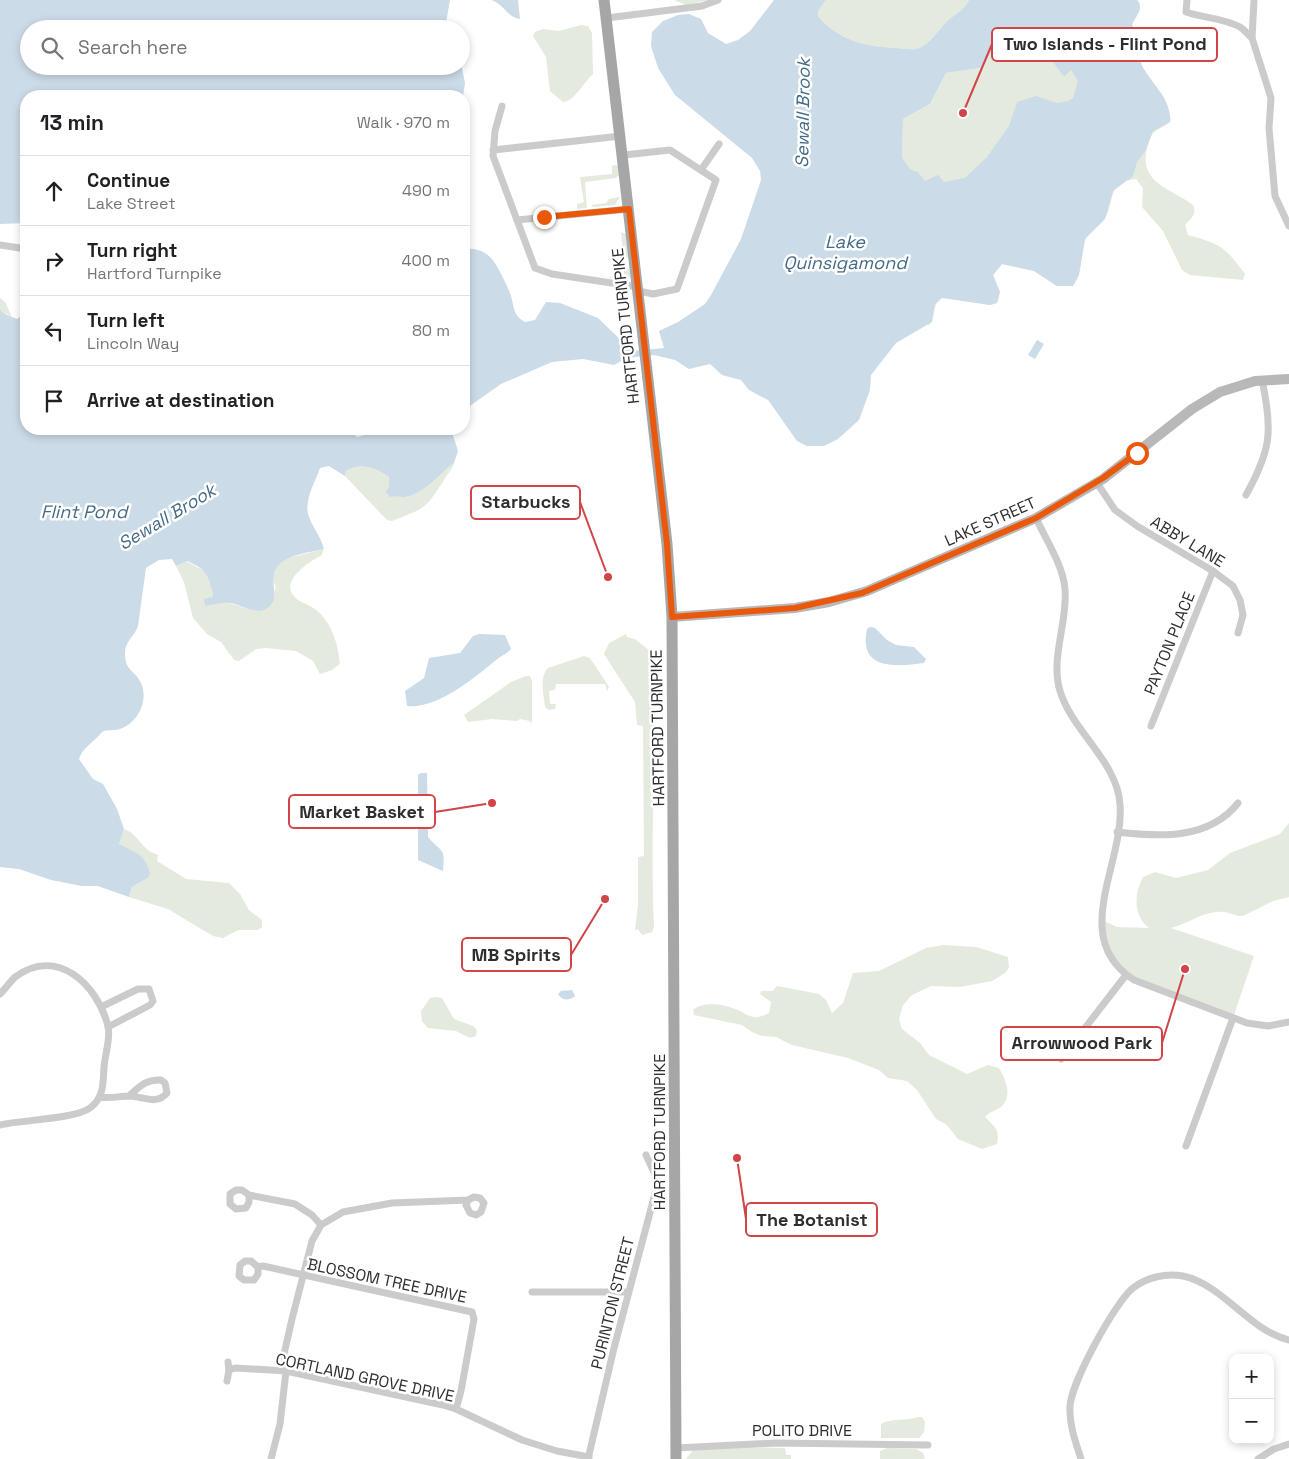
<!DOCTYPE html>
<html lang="en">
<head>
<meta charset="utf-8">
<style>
  :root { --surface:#fff; --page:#f6f6f6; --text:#202124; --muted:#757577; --line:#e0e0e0 }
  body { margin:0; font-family:"Space Grotesk",sans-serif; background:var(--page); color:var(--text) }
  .controls { position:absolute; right:15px; bottom:15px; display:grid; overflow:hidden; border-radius:10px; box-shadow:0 2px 8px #0003 }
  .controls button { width:45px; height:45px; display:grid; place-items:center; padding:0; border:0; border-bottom:1px solid var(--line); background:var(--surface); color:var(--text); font:25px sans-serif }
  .stop { position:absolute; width:15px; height:15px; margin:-11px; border:4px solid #ea580c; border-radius:50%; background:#fff }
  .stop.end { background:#ea580c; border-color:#fff; box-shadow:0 1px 5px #0008 }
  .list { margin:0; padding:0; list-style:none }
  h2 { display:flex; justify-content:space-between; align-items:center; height:65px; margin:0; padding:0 20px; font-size:21px }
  h2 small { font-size:16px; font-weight:400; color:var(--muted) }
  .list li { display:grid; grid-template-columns:32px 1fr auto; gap:15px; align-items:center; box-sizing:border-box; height:70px; padding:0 20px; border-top:1px solid var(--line) }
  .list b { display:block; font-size:19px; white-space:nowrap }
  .list p { margin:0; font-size:16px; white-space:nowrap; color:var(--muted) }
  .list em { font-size:16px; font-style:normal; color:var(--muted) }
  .icon { flex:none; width:28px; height:28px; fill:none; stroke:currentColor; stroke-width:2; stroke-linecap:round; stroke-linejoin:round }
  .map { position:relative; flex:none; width:1289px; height:1459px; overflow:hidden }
  .search { position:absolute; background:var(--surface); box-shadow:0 2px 8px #0003; left:20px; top:20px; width:450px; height:55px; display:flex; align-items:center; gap:12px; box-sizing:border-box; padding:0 18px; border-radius:28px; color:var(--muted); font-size:19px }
  .panel { position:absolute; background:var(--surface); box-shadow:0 2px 8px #0003; left:20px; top:90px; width:450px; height:345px; border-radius:20px }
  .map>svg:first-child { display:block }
</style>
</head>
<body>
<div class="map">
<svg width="1289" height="1459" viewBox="0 0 1289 1459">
  <rect width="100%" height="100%" fill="#fff"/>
  <!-- green -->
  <g fill="#e4eadd">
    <polygon points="674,0 709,0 686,5"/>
    <path d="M826,0H969C964,10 955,14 947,21C938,30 929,46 916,49C910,50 902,48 896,48C863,46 841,41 818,16V11Z"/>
    <path d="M1137,0C1145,9 1135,16 1132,25L1136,33L1141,65L1164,97L1171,120C1167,127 1156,128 1151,136C1147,142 1147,148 1146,155C1142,184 1174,190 1193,205C1197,214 1191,219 1185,225L1188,235C1221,244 1225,247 1245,274L1243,280L1190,275L1182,270L1163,231L1142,207L1143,188L1136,179C1105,181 1116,205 1103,221C1097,229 1087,232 1085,241C1080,256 1083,272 1073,286H1057L1034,271L1002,264L993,275L1000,292L997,303L990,305L942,297C931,305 937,317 928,326L902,158L903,119L930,104L946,73L981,68L999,40L1014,36L1045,52L1064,77Z"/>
    <path d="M581,25L588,26L592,33L593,74C583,83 575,101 563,102L550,91L546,57L533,36L535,32L543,29L559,31Z"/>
    <polygon points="615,165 618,166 619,175 616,178 585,182 587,208 577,209 577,204 584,202 580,177 612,174 612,166"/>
    <polygon points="620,197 615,205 594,207 591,205 606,203 609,199"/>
    <polygon points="621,232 626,234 629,259 623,255"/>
    <polygon points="622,264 630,270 630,276 626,279 593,276 625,278"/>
    <polygon points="0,298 5,302 12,317 0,310"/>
    <path d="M454,463C452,470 449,472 446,477C425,509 428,507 392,521L387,520L345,476L346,471C362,462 376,468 389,477L390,497C396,496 404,498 410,496C428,490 439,474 454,463Z"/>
    <path d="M324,549L321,556C311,560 281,580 293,595C298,602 308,604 315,609C332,622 338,644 340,664L332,670L320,674L313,661L296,651L266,648L256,649L239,661L234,660L221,642L207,634L193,618L184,582L176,566L186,561L206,572L213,594L212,597L219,603C237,601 251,616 269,607L276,587L273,580L276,566L288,558Z"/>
    <path d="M626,634L627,637L635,639L651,652V674L654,678C656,760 650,844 654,927L652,932L642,935L638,929L635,930L638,904V857L644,856L643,726L637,725L635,702L604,654L609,643Z"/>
    <path d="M584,656L590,658L609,687L607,691L605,684H556L555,690L549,691L550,704H556L555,709L549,710L545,707C544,695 539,677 548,668Z"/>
    <polygon points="526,676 530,676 532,681 532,721 530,724 530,721 520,719 517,721 492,719 468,722 464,715 511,682"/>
    <path d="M1289,823V897L1273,901L1243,916C1234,917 1230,910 1216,912C1199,914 1187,924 1171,928L1254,956L1233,1018L1154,989L1114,963L1102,920L1117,927L1149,928C1133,916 1134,894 1143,877L1155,872L1176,878L1208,870L1230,853L1280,834Z"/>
    <path d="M124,829C140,835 140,849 158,855L157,861L186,879L229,883L240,894L249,910L262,920V927L258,930H238L223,938L213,936L168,909L129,897L132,887L148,878L119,844Z"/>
    <path d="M943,945L976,947L1008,957L1009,968L1005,973L992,981L960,987L931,986L912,995L903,1005L899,1019L902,1029L920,1043L929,1055L967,1074L988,1065L999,1068C1005,1079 1013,1095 1002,1106C996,1111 990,1111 985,1117C995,1127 1000,1130 997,1144L982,1149L958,1139L946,1124L936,1119L917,1090L907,1081L888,1078L879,1070L848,1058L792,1045L776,1037L762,1036L752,1032L742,1025L694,1015L693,1010C703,1001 724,1004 735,1009C743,1011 748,1018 757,1017C761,1017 765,1015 769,1013L771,1002L760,994L761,991H773L777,986L819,994L826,1000L832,1013L843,1003L853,973L879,971L926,948Z"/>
    <polygon points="435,997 442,998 454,1019 473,1026 477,1030 476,1036 470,1038 456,1031 428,1028 422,1021 421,1011 430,998"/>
    <path d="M918,1417H922L925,1422L924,1432L919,1438H881V1424C890,1418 907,1421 918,1417Z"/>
    <polygon points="748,1447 785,1448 786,1455 791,1455 791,1459 686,1459 693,1450"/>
    <polygon points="887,1448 916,1449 923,1453 925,1459 880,1459 880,1451"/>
  </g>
  <!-- water -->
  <g fill="#ccdbe8" fill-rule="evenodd">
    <polygon points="0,0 450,0 445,29 29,29 29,66 461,66 461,63 465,83 463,96 26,96 26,223 0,224"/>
    <path d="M491,0H518L520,19C508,18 503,3 491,0Z"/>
    <path d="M774,0H826L818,11V16C840,41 864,46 896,48C902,48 910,50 916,49C929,46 938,30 947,21C955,14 964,10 969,0H1137C1145,9 1135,16 1132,25C1138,37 1136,51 1141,63C1149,84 1172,97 1170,122L1153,131L1146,150L1137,162L1133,176L1113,191L1105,219L1085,239L1079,275L1073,286H1057L1034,271L1002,264L993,275L1000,292L997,303L990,305L942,298L935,304L932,322L896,343L871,375L870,390L859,420L838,439L824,446H807L797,441L768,400L749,390L741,380L722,375L710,364L689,369L675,360L654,355L627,358L614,365L583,359L552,362L501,384L464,410V249C488,246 496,263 505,282C508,288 511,294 512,300C514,310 515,317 525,322L535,320L546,302L560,303L598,318L632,351L664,348L659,331L678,322L705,304L711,295L741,239L761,180L760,171L752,158L675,95L658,68L651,46L652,32L663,21L678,15L689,14L701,19L708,33L726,44L738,40L750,31ZM1014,36L1045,52L1064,77L1071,70L1078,81L1073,98L1068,101L1057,103L1036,96L1017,102L1009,126L987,157L965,178L944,182L938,175L925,181L918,172L911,170L902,158L903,119L930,104L946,73L981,68L999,40Z"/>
    <path d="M0,310L7,315L17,319L26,312V429H342L358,437L364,435L367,429H451L458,451L454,463C439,474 428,490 410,496C404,498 396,496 390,497L386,492L389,487V477C376,468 361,462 346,471L345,476L329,466L320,468C315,483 303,501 309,517C313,528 321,537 324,549C308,553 277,555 274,575C272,584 276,592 273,602C261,620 245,605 229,603C221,602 213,605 205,606L204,599L212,597L213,594C207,573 207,570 187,561L176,566L172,559L159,560L146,568L138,626C135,636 125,641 125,653C125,671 133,669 140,681C150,699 138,723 120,729C114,731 108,729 102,732C94,742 82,748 79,759L93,779L103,784L117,809L124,829L119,844C135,852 146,855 150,873L148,878L132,887L129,897L98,886H82L51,880L19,869L0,867Z"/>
    <polygon points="1037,340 1044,344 1035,359 1028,355"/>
    <path d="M870,627L875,628L887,640L896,645L914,647L926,659L924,663C895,667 858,670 867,629Z"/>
    <path d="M479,634L505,635L511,649C507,654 500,656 495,661C473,679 437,709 407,706L405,691L424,678L429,658L460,653L473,636Z"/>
    <path d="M421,773H427L428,837C440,852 446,846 443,871L418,860V775Z"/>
    <path d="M572,990L575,996C570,1001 562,1001 558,994L561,991Z"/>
  </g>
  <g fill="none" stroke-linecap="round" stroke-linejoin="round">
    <!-- street -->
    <g stroke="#cbcbcb" stroke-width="7">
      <path d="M1187,0L1186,12C1203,18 1224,18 1240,27C1245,30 1248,35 1252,38L1254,0"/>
      <polyline points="607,18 702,6 718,0"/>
      <polyline points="1252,38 1271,98 1269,128 1275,196 1289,226"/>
      <polyline points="502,106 495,131 493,156 535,268 552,274 638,287"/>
      <polyline points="493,150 621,136"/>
      <polyline points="624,155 670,150 716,180 677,289 653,294 639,291"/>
      <polyline points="701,170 719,144"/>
      <polyline points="517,220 629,209"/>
      <polyline points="0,245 26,249"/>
      <polyline points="1097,483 1115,510 1137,526 1213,571 1233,586 1240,600 1243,615 1238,633"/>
      <path d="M1246,495C1271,450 1273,431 1262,380"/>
      <path d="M1036,518C1046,540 1063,565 1065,589C1068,622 1050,658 1060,691C1072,731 1117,761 1120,804C1125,863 1068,938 1134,980L1247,1023L1268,1026L1289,1022"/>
      <polyline points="1151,726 1213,571"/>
      <path d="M1117,832C1159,837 1209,840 1238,803"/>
      <path d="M0,994C5,989 10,982 15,977C57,946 97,984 108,1026C111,1038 105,1054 104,1067C103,1083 104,1098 90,1108C75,1119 21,1120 0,1125"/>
      <polyline points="101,1007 138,989 149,989 153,1001 150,1005 108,1027"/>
      <polyline points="1061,1059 1126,975"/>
      <path d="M100,1097C110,1099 119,1096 129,1096C143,1096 156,1106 167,1093L165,1083L161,1080C146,1079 139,1087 129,1096"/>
      <polyline points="1186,1146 1233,1018"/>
      <polyline points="249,1195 249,1202 246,1208 236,1209 230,1204 230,1194 236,1190 242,1190 249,1195 295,1204 312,1215 321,1225"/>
      <polyline points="258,1267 258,1274 254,1280 244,1280 239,1276 240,1265 245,1261 251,1261 258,1267 263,1266 472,1312 474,1319 461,1391 456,1409"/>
      <polyline points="532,1292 628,1292"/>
      <polyline points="228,1362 229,1370"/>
      <polyline points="227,1381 229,1370 235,1368 286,1371 443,1405 456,1409 522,1440 557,1451 589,1457"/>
      <polyline points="676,1448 776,1443 928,1445"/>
      <polyline points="271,1459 280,1424 286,1371 284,1354 292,1319 312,1241 321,1225 343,1212 392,1203 468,1200 474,1197 480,1198 484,1203 481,1212 476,1215 470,1213 466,1205 468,1200"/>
      <polyline points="588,1459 614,1348 656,1190 657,1179 646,1155"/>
      <path d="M1081,1459C1076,1443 1069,1425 1070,1407C1070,1385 1115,1302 1133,1288C1147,1277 1166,1273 1183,1276C1224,1285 1248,1330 1289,1340"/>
      <polyline points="1258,1459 1274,1449 1289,1444"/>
    </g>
    <!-- secondary -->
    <polyline stroke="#b8b8b8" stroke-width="10" points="672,617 795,608 829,602 867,591 1036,518 1103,479 1192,409 1220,392 1255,381 1289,379"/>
    <!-- primary -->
    <polyline stroke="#a6a6a6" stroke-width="11" points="604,0 667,544 672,617 676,1459"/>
  </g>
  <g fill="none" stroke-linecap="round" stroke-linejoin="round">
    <!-- route -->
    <polyline stroke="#ea580c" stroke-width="6" points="544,217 629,209 667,544 672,617 795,608 862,593 1036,518 1103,478 1137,453"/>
  </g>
  <g text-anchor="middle" stroke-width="5" stroke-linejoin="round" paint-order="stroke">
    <!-- street labels -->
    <g font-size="16" fill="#2e2e2e" stroke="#fff">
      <text transform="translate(625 326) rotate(-96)" y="6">HARTFORD TURNPIKE</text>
      <text transform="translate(990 521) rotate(-24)" y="6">LAKE STREET</text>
      <text transform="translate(1188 541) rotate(31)" y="6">ABBY LANE</text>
      <text transform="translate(1169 643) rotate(-68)" y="6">PAYTON PLACE</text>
      <text transform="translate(657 728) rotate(-91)" y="6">HARTFORD TURNPIKE</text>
      <text transform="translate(659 1132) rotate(-90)" y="6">HARTFORD TURNPIKE</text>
      <text transform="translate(387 1280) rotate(12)" y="6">BLOSSOM TREE DRIVE</text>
      <text transform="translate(612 1303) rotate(-76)" y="6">PURINTON STREET</text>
      <text transform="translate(365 1377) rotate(12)" y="6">CORTLAND GROVE DRIVE</text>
      <text x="802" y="1436">POLITO DRIVE</text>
    </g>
    <!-- water labels -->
    <g font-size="18" font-style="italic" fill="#456a87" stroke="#fff">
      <text transform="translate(803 113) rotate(-89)" y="6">Sewall Brook</text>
      <text x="845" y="248">Lake<tspan x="845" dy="21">Quinsigamond</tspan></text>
      <text x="84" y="518">Flint Pond</text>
      <text transform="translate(167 517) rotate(-31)" y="6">Sewall Brook</text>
    </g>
  </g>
  <!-- callouts -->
  <path fill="none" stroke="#d14448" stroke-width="2" d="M963 113L992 44M608 577L580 502M492 803L435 812M605 899L571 955M1185 969L1162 1043M737 1158L746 1219"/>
  <g fill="#d14448" stroke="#fff" stroke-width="2">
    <circle cx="963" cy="113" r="5"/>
    <circle cx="608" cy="577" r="5"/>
    <circle cx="492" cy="803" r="5"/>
    <circle cx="605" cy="899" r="5"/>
    <circle cx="1185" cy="969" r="5"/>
    <circle cx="737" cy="1158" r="5"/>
  </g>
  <g fill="#fff" stroke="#d14448" stroke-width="2">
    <rect x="992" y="28" width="225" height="33" rx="5"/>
    <rect x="471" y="486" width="109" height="33" rx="5"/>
    <rect x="289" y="795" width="146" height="33" rx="5"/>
    <rect x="462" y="938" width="109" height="33" rx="5"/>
    <rect x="1001" y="1027" width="161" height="33" rx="5"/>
    <rect x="746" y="1203" width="131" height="33" rx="5"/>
  </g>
  <g font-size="18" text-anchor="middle" font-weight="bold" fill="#2e2e2e">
    <text x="1105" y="50">Two Islands - Flint Pond</text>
    <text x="526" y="508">Starbucks</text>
    <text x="362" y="818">Market Basket</text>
    <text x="516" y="961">MB Spirits</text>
    <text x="1082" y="1049">Arrowwood Park</text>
    <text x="812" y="1226">The Botanist</text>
  </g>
</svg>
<div class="controls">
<button>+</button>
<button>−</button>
</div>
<div class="stop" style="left:1137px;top:453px"></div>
<div class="stop end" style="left:544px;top:217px"></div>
<div class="search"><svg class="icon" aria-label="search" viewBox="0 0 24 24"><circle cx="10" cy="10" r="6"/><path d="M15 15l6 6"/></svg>Search here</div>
<section class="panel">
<h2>13 min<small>Walk · 970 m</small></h2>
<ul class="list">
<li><svg class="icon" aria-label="ahead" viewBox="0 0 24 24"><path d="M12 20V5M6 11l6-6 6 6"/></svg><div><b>Continue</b><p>Lake Street</p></div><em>490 m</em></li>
<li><svg class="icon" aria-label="right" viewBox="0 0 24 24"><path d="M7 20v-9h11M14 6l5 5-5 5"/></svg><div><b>Turn right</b><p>Hartford Turnpike</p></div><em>400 m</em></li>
<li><svg class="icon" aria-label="left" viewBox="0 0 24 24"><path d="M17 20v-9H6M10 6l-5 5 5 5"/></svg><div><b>Turn left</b><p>Lincoln Way</p></div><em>80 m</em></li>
<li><svg class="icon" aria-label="arrive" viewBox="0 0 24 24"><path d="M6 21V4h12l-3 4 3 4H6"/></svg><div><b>Arrive at destination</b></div></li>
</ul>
</section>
</div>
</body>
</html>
